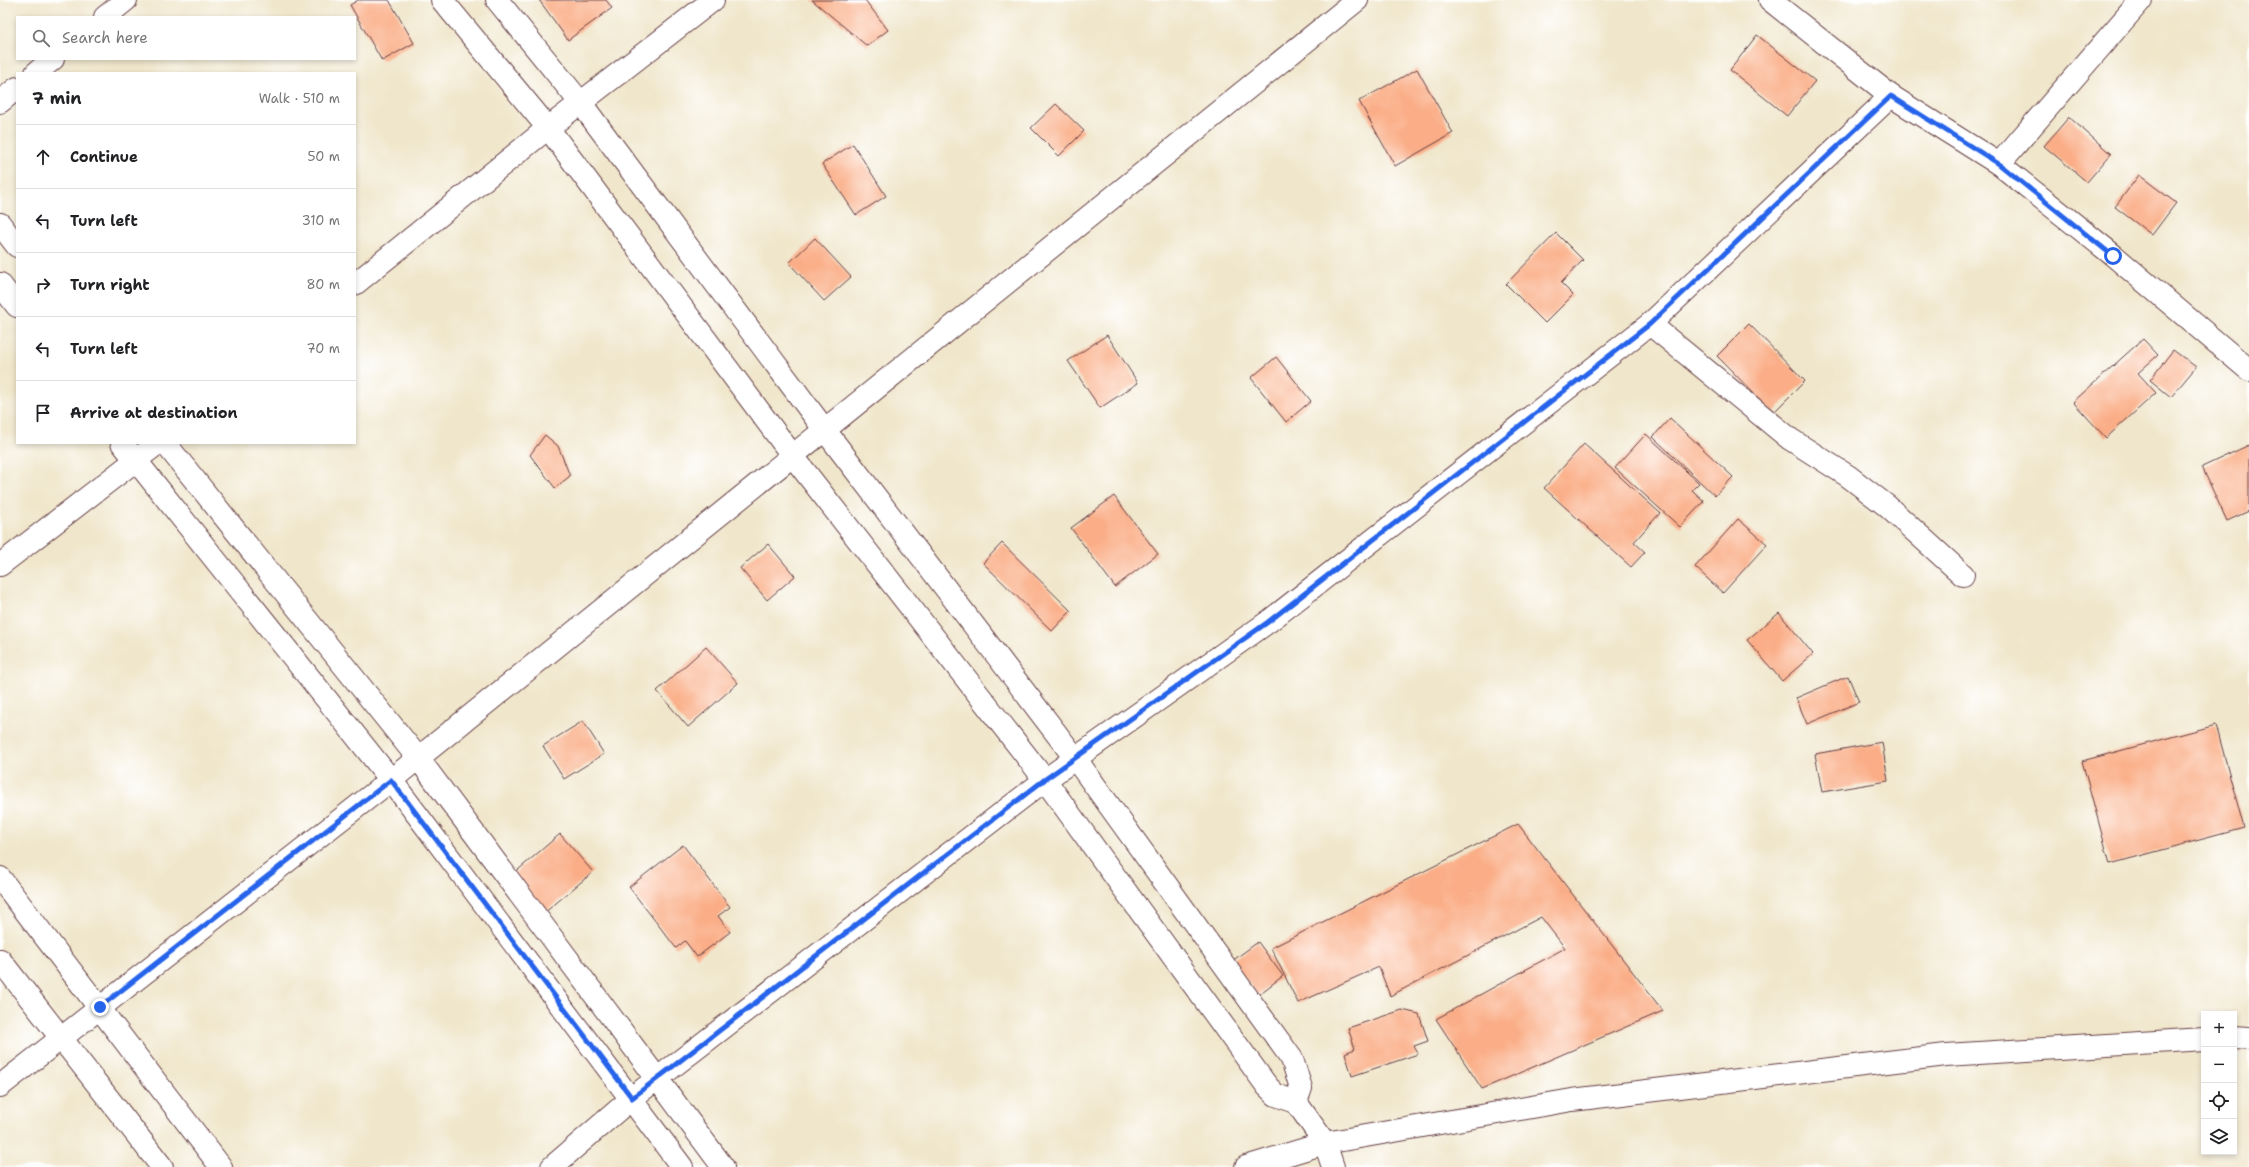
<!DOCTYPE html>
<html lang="en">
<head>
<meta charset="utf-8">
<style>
  :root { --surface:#fff; --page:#f2f2f2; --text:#202124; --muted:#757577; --line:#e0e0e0 }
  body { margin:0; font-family:"Shantell Sans",sans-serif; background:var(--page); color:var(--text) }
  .controls { position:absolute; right:12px; bottom:12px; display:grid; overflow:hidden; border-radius:0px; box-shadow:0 2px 6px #0003 }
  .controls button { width:36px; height:36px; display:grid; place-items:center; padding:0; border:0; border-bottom:1px solid var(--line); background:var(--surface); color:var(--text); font:20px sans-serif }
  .stop { position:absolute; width:12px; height:12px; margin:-9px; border:3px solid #2563eb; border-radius:50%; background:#fff }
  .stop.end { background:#2563eb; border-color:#fff; box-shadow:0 1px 4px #0008 }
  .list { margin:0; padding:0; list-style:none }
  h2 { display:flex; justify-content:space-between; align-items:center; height:52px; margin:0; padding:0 16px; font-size:17px }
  h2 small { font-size:13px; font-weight:400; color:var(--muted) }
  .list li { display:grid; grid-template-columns:26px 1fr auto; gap:12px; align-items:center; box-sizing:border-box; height:64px; padding:0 16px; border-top:1px solid var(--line) }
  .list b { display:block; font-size:15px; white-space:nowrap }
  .list em { font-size:13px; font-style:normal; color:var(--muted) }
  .icon { flex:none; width:22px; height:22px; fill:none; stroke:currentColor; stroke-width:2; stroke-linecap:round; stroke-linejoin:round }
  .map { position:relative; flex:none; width:2249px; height:1167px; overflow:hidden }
  .search { position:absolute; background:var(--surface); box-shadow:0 2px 6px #0003; left:16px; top:16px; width:340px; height:44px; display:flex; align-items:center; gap:10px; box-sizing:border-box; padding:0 14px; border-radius:0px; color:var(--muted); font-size:15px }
  .panel { position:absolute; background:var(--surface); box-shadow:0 2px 6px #0003; left:16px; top:72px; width:340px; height:372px; border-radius:0px }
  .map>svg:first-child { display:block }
</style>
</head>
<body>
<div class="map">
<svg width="2249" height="1167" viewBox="0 0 2249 1167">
  <rect width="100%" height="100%" fill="#fff"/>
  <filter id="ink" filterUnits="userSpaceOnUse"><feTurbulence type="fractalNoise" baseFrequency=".025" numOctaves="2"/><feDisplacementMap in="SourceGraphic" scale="8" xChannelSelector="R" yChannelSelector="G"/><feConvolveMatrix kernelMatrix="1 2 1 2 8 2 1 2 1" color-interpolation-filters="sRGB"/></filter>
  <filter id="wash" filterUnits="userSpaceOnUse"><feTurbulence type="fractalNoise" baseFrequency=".012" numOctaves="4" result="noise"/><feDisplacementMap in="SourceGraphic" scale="16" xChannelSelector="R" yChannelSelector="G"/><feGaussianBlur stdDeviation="0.9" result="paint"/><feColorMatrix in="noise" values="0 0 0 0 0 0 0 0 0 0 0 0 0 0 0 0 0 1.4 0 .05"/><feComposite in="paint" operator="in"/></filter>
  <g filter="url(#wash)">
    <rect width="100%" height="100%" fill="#f0e6cb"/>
    <g id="blocks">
      <!-- building -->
      <g fill="#faad86">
        <polygon points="358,0 389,0 414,43 382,61 350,5"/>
        <polygon points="539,0 606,0 612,8 568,40"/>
        <polygon points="812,0 865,0 888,30 867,46"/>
        <polygon points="1757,35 1815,81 1787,116 1730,70"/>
        <polygon points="1417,69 1453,133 1395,166 1359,101"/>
        <polygon points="1056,104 1084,131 1059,156 1031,128"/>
        <polygon points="2069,117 2111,154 2087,182 2044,146"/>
        <polygon points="853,144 886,196 856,215 822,164"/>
        <polygon points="2139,175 2176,203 2152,235 2115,207"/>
        <polygon points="1556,233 1583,260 1561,283 1573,295 1545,323 1506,284"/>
        <polygon points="815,238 851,277 824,301 789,263"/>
        <polygon points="1749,324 1805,381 1773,413 1717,356"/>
        <polygon points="1107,335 1138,383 1100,408 1068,361"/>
        <polygon points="2143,339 2158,355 2138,373 2156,393 2106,438 2073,402"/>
        <polygon points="2173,350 2196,367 2171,397 2150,380"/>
        <polygon points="1276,357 1311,401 1286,422 1251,378"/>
        <polygon points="1670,418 1733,477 1715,496 1653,437"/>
        <polygon points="1646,434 1699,483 1692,490 1704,501 1680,527 1615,468"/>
        <polygon points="545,435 558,446 570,476 555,488 530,455"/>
        <polygon points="1584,444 1660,513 1634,542 1645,552 1631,567 1544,488"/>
        <polygon points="2249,445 2249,511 2227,521 2202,467"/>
        <polygon points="1114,496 1158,554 1115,587 1071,528"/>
        <polygon points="1738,519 1767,544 1723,593 1695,567"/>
        <polygon points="1002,543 1071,611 1052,631 983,563"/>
        <polygon points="768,544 795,576 767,600 740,568"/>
        <polygon points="1779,613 1813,654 1782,681 1747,640"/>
        <polygon points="706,647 738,683 688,727 657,691"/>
        <polygon points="1848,676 1859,702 1807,724 1796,698"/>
        <polygon points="583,721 604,754 564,779 543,746"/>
        <polygon points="2216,725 2244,828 2110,864 2082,761"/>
        <polygon points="1882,742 1888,781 1822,792 1815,754"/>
        <polygon points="1518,824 1663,1011 1482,1089 1436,1019 1565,948 1541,917 1390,996 1379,967 1298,1003 1271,948"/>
        <polygon points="560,834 593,872 543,914 511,876"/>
        <polygon points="683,845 730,907 718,916 730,932 697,957 685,941 676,948 629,887"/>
        <polygon points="1258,942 1283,976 1258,995 1232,961"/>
        <polygon points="1402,1010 1419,1014 1428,1041 1414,1046 1418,1054 1352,1076 1345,1053 1355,1049 1348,1028"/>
      </g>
    </g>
  </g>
  <g filter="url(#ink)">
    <use href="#blocks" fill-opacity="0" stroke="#633d43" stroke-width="1"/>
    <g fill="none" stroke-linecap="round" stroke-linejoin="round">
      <defs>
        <g id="minor">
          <polyline points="442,0 548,128 792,455 1045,780 1267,1086 1276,1095 1296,1102 1325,1143 1333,1167"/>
          <polyline points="497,0 580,102 824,429 1075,758 1292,1059 1301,1088 1296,1102"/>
          <polyline points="1770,0 1891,96 1999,164 2113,255 2249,370"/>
          <polyline points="1999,164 2141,0"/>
          <polyline points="0,224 17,246"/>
          <polyline points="0,284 17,306"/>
          <polyline points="355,284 548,128 713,0"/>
          <polyline points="1650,324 1790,439 1848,476 1887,506 1963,575"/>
          <polyline points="122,443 391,780 682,1167"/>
          <polyline points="165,443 418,758 723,1167"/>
          <polyline points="0,565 158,443"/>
          <polyline points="0,878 221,1167"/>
          <polyline points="0,960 162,1167"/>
          <polyline points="2234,1037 2249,1038"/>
          <polyline points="0,1086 391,780 1357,0"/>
          <polyline points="552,1167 632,1098 1045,780 1268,622 1650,324 1891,96"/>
          <polyline points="1246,1167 1325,1143 1572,1100 1946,1055 2204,1039"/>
        </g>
        <g id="highway">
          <polyline points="105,17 126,0"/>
          <polyline points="36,73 53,59"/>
          <polyline points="0,102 17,88"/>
        </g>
      </defs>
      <!-- minor casing -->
      <use href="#minor" stroke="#633d43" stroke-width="24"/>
      <!-- highway casing -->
      <use href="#highway" stroke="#633d43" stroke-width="24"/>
      <!-- minor -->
      <use href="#minor" stroke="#fff" stroke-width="22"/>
      <!-- highway -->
      <use href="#highway" stroke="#fff" stroke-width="22"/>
    </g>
  </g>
  <g fill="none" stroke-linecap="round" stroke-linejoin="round" filter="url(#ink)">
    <!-- route -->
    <polyline stroke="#2563eb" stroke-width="5" points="100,1007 391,780 632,1098 1044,780 1268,622 1650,324 1891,96 1999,164 2113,256"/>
  </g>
</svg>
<div class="controls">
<button>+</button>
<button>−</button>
<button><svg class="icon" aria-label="locate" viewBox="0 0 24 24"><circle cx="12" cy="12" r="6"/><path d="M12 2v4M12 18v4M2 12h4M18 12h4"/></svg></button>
<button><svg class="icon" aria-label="layers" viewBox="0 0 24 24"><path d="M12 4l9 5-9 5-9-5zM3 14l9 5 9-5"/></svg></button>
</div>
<div class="stop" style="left:2113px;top:256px"></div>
<div class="stop end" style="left:100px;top:1007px"></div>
<div class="search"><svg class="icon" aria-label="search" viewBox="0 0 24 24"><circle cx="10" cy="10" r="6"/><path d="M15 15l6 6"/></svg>Search here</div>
<section class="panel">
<h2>7 min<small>Walk · 510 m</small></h2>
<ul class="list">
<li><svg class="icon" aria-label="ahead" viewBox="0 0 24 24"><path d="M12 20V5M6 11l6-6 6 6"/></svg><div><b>Continue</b></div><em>50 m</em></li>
<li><svg class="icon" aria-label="left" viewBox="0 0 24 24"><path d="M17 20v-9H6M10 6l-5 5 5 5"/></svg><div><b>Turn left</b></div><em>310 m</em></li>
<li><svg class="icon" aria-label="right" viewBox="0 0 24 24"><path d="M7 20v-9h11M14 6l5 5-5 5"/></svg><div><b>Turn right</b></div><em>80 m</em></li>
<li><svg class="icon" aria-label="left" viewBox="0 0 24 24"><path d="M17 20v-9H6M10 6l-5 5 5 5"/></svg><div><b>Turn left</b></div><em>70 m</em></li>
<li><svg class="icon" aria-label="arrive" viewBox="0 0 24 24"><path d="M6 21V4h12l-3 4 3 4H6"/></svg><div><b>Arrive at destination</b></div></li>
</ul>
</section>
</div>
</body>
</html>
